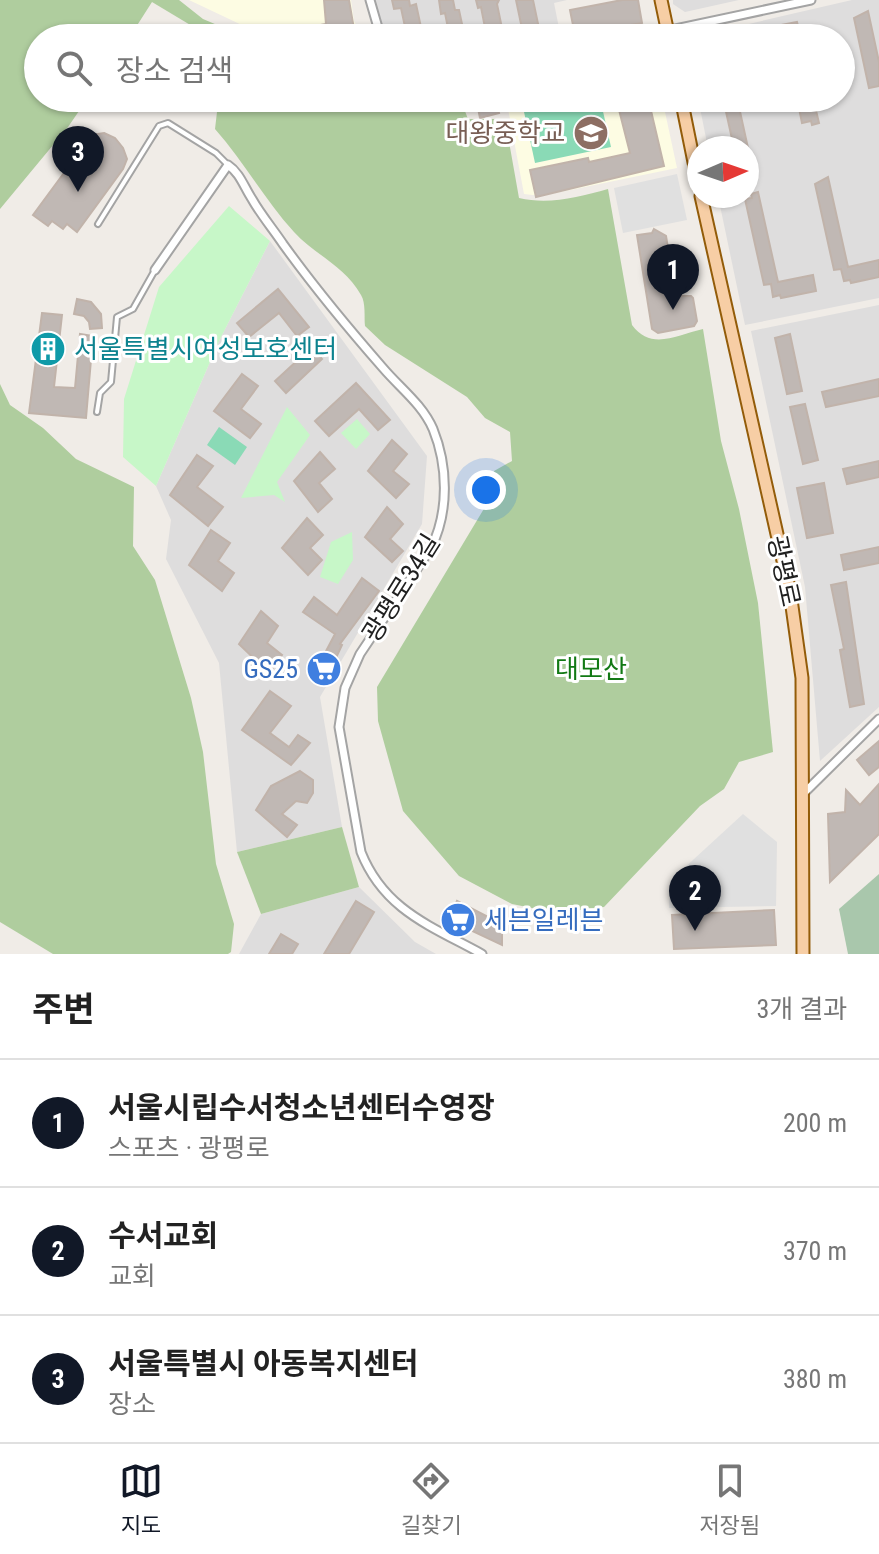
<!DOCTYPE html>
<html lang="ko">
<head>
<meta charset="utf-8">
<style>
  :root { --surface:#fff; --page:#f2f2f2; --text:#222; --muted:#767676; --line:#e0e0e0; --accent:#111827 }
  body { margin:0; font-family:"Roboto Condensed","Noto Sans KR",sans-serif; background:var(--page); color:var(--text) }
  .compass { position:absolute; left:687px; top:136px; width:72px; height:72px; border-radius:50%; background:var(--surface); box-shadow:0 2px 6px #0004; rotate:88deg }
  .you { position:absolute; left:486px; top:490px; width:28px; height:28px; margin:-20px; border:6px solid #fff; border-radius:50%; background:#1a73e8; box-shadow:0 0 0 12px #1a73e833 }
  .badge { display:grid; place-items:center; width:52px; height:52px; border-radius:50%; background:var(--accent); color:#fff; font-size:26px; font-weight:700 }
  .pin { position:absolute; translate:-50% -66px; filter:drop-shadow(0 2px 4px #0008) }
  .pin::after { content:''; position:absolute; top:42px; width:28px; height:24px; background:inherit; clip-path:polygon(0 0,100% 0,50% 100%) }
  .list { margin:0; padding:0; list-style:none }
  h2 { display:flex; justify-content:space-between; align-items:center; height:104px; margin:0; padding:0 32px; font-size:34px }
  h2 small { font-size:26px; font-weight:400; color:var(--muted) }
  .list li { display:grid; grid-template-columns:52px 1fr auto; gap:24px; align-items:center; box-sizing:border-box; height:128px; padding:0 32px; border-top:2px solid var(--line) }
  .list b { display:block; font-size:30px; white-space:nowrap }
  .list p { margin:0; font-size:26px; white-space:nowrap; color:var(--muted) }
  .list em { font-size:26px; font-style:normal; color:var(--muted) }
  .icon { flex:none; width:44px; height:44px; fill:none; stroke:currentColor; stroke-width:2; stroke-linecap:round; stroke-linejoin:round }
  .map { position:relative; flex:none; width:879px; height:954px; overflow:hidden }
  .search { position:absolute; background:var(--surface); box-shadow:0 2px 6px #0004; left:24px; right:24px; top:24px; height:88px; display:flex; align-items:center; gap:20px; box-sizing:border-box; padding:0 28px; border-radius:44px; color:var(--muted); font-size:30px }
  .sheet { height:488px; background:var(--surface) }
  nav { display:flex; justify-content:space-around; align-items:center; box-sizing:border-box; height:112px; border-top:2px solid var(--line); background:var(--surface); font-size:22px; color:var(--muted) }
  nav a { display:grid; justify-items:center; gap:4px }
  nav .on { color:var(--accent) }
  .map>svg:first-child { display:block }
</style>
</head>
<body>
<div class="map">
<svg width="879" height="954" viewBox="0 0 879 954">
  <rect width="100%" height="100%" fill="#f0ece7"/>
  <!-- residential -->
  <g fill="#dedddd">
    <polygon points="374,0 567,0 554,3 561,38 388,38 379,24"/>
    <polygon points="673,0 739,0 685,12 673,4"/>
    <polygon points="852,0 879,0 879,298 745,325 718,196 747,196 747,148 708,148 698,98 841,98 841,38 688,38"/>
    <polygon points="270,241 427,456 422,524 320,697 342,827 237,852 219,663 166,559 171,520 156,486 220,339"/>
    <polygon points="879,305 879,707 820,761 805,587 751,331"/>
    <polygon points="359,887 415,942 436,954 239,954 261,914"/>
  </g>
  <!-- education -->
  <g fill="#fdfce3">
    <polygon points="189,0 351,0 354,21 363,38 269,38"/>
    <polygon points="506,98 662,98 677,168 541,196 524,194"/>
  </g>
  <!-- forest -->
  <g fill="#afcd9e">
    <polygon points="0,0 179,0 203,19 248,38 212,38 152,2 129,38 38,38 38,98 88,98 68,127 0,209"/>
    <path d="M225,98H460L468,119H505L519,198C549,205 579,197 608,189L632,325C651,351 677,335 703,329L721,441L739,509L758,603L773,752L739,762L724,789L700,806L604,907L557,913L512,904L459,876L403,811L378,721L377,687L488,502L494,471L512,461L510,432L485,418L467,397L385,345L365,326C364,317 366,303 361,295C345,266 315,255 294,232C265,200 244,162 215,129L217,112Z"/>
    <polygon points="0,384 10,405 43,428 76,459 134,487 133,546 155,580 191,698 203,752 216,864 234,924 231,952 228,954 53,954 0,922"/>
    <polygon points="342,827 359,887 261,914 237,852"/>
  </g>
  <!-- cemetery -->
  <polygon fill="#a9c7ac" points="879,874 879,954 848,954 839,909"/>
  <!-- park -->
  <g fill="#c7f7c8">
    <polygon points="229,206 270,241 220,339 156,486 123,457 124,399 159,287"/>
    <polygon points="287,407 310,435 277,482 285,502 274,495 241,498"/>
    <polygon points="357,419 370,434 356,449 341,433"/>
    <polygon points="352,532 353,560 338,584 320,577 331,542"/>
  </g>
  <!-- pitch -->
  <g fill="#8adab6">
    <polygon points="521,98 600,98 611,147 535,163"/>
    <polygon points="219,427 247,447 235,465 207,445"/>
  </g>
  <!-- parking -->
  <g fill="#e0e0e0">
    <polygon points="677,174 687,220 623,233 614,188"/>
    <polygon points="743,814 777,842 776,906 669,908 670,881"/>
  </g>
  <!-- building -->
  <g fill="#c0b8b4" stroke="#c1b3aa" stroke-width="2">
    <polygon points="324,0 349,0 355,35 347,38 321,38 320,25 326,24"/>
    <polygon points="392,0 409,0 410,6 416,4 422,32 407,36 401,8 394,9"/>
    <polygon points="439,0 453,0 455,10 459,10 465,38 450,38 445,13 441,14"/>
    <polygon points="476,0 499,0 497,4 504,38 487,38 481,7 478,8"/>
    <polygon points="516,0 533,0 541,38 524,38"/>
    <polygon points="622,0 638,0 642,23 575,35 570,10"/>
    <polygon points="868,11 879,62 879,86 869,88 854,18"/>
    <polygon points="797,22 801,38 784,38 781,25"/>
    <polygon points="476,98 495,98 499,113 480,118"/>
    <polygon points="616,98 648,98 664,166 536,197 530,170 588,158 589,162 630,153"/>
    <polygon points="723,98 737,98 748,148 734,148"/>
    <polygon points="797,98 813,98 819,123 812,125 811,121 802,123"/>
    <polygon points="104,133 115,138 123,148 127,159 123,169 77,232 67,224 63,229 52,221 48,226 33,215 92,135"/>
    <polygon points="828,177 848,267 879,260 879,277 851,283 850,280 844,281 841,269 834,270 815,184"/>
    <polygon points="758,192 778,282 813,275 816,291 781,298 780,295 773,297 771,284 764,285 745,199 752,198 751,194"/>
    <polygon points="654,229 666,236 672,273 677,273 681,296 691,296 693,298 697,321 694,326 658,333 652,329 637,235 652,233"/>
    <polygon points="278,289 309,327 297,336 279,313 249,337 237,323"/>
    <polygon points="77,299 91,302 101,314 102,328 90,329 89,322 84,316 74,314"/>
    <polygon points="42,313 62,315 54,387 75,388 80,334 93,336 86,418 29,413"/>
    <polygon points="790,334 802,391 787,394 775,338"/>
    <polygon points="311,348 322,359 286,393 275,381"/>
    <polygon points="242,374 258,386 241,409 261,424 250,438 214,411"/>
    <polygon points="879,379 879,396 826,407 822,392"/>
    <polygon points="356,383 390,420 378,430 359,409 329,436 315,421"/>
    <polygon points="805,404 818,460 803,464 790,407"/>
    <polygon points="392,440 407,454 393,471 409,484 396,498 368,471"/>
    <polygon points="320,452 335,469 319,483 332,499 318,512 294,481"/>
    <polygon points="197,455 213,466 197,487 223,507 208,526 170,495"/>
    <polygon points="879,461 879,477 847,484 843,469"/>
    <polygon points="824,483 833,533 807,538 797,488"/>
    <polygon points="387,507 403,524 390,539 403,551 392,562 365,537"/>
    <polygon points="307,518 323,535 310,548 322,560 308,575 282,548"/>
    <polygon points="211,530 230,543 218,561 234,573 222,591 189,565"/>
    <polygon points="879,547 879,563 844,570 841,555"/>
    <polygon points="362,578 379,591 340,644 342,645 326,679 314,674 335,634 303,612 314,597 337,615"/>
    <polygon points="846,582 864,704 850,707 840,650 844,649 831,585"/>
    <polygon points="261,611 278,626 267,643 282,655 269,673 239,644"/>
    <polygon points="270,691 291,706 270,733 289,747 298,735 310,743 291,765 242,730"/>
    <polygon points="879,741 879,767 869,775 857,760"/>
    <polygon points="300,771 313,780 313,793 307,803 296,801 282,814 297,825 287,837 256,810 271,786"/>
    <polygon points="879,784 879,834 830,882 828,814 845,812 846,790 860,805"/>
    <polygon points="356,901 374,912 349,954 324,954"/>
    <polygon points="457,901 502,924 502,945 449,920"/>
    <polygon points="774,910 776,945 674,949 672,915"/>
    <polygon points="281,934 298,944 292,954 269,954"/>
  </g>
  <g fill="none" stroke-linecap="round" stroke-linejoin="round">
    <defs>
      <g id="service">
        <polyline points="98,224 159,126 168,123 216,153 228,165"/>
        <polyline points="97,412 100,393 111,382 117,317 133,309 155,270"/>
      </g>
      <g id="minor">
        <polyline points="370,0 381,38"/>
        <polyline points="633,38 811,0"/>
        <path d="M155,270L228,165C240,173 244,187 252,199C261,215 273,229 283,244C314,287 348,328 383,368C400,388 422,404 433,429C448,466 449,512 431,548L360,654L345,688L339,727L361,852C384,910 431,926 482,954"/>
        <polyline points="804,793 879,719"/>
      </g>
      <g id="primary">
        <polyline points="661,0 669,38"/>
        <polyline points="681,98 699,187"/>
        <polyline points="701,196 790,592 802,678 803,954"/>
      </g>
    </defs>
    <!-- service casing -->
    <use href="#service" stroke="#a4a4a4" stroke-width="8"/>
    <!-- minor casing -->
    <use href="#minor" stroke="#a4a4a4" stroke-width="11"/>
    <!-- primary casing -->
    <use href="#primary" stroke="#935c09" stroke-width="15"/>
    <!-- service -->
    <use href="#service" stroke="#fff" stroke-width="4"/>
    <!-- minor -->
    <use href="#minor" stroke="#fff" stroke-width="7"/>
    <!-- primary -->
    <use href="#primary" stroke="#f7cea5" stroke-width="11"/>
  </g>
  <!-- icons -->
  <defs>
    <symbol id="school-disc" viewBox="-11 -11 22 22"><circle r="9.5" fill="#8d6e63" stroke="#fff"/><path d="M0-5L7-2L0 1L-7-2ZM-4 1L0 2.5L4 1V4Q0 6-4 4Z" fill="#fff"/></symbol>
    <symbol id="building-disc" viewBox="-11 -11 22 22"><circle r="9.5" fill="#0f9aa8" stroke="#fff"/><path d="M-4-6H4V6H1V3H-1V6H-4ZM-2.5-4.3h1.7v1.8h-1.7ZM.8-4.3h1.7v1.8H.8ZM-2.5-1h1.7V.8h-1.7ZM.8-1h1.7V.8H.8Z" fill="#fff"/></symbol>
    <symbol id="supermarket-disc" viewBox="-11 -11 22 22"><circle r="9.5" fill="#3f7fe0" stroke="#fff"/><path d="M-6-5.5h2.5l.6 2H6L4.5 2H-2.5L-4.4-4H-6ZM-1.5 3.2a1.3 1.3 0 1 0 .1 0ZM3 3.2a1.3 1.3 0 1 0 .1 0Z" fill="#fff"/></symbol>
  </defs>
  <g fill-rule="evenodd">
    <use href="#school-disc" x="571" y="113" width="40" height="40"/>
    <use href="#building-disc" x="28" y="329" width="40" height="40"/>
    <use href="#supermarket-disc" x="304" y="649" width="40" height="40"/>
    <use href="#supermarket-disc" x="438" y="900" width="40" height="40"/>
  </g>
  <g text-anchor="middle" stroke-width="6" stroke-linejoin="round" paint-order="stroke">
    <!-- education labels -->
    <g font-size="26" fill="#785e54" stroke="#fff" text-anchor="end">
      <text x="565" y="142">대왕중학교</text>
    </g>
    <!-- culture labels -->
    <g font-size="26" fill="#0d838f" stroke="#fff" text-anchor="start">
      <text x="74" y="358">서울특별시여성보호센터</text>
    </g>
    <!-- street labels -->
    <g font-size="26" fill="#202020" stroke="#fff">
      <text transform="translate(784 571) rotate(78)" y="9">광평로</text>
      <text transform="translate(401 588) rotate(-58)" y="9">광평로34길</text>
    </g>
    <!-- shop labels -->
    <g font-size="26" fill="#366cbe" stroke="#fff" text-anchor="end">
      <text x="298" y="678">GS25</text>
      <text x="484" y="929" text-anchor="start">세븐일레븐</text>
    </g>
    <!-- park labels -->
    <g font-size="26" fill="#127914" stroke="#fff">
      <text x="591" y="678">대모산</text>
    </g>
  </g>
</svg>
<svg class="compass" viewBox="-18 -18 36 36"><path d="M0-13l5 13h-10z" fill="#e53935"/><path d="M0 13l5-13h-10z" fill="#767676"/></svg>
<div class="you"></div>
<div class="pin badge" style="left:673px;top:310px">1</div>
<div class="pin badge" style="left:695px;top:931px">2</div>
<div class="pin badge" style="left:78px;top:192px">3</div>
<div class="search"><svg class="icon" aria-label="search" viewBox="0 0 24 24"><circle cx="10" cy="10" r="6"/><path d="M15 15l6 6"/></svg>장소 검색</div>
</div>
<section class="sheet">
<h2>주변<small>3개 결과</small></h2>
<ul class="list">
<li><span class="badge">1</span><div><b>서울시립수서청소년센터수영장</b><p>스포츠 · 광평로</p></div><em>200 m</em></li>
<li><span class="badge">2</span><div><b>수서교회</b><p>교회</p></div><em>370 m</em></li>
<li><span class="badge">3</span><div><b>서울특별시 아동복지센터</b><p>장소</p></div><em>380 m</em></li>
</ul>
</section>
<nav>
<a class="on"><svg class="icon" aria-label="map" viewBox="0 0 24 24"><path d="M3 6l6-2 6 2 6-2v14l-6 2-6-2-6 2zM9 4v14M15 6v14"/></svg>지도</a>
<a><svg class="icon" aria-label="directions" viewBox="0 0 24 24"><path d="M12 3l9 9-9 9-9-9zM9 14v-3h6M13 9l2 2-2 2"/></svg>길찾기</a>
<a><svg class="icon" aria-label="saved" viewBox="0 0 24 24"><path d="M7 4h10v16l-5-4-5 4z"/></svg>저장됨</a>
</nav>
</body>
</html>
